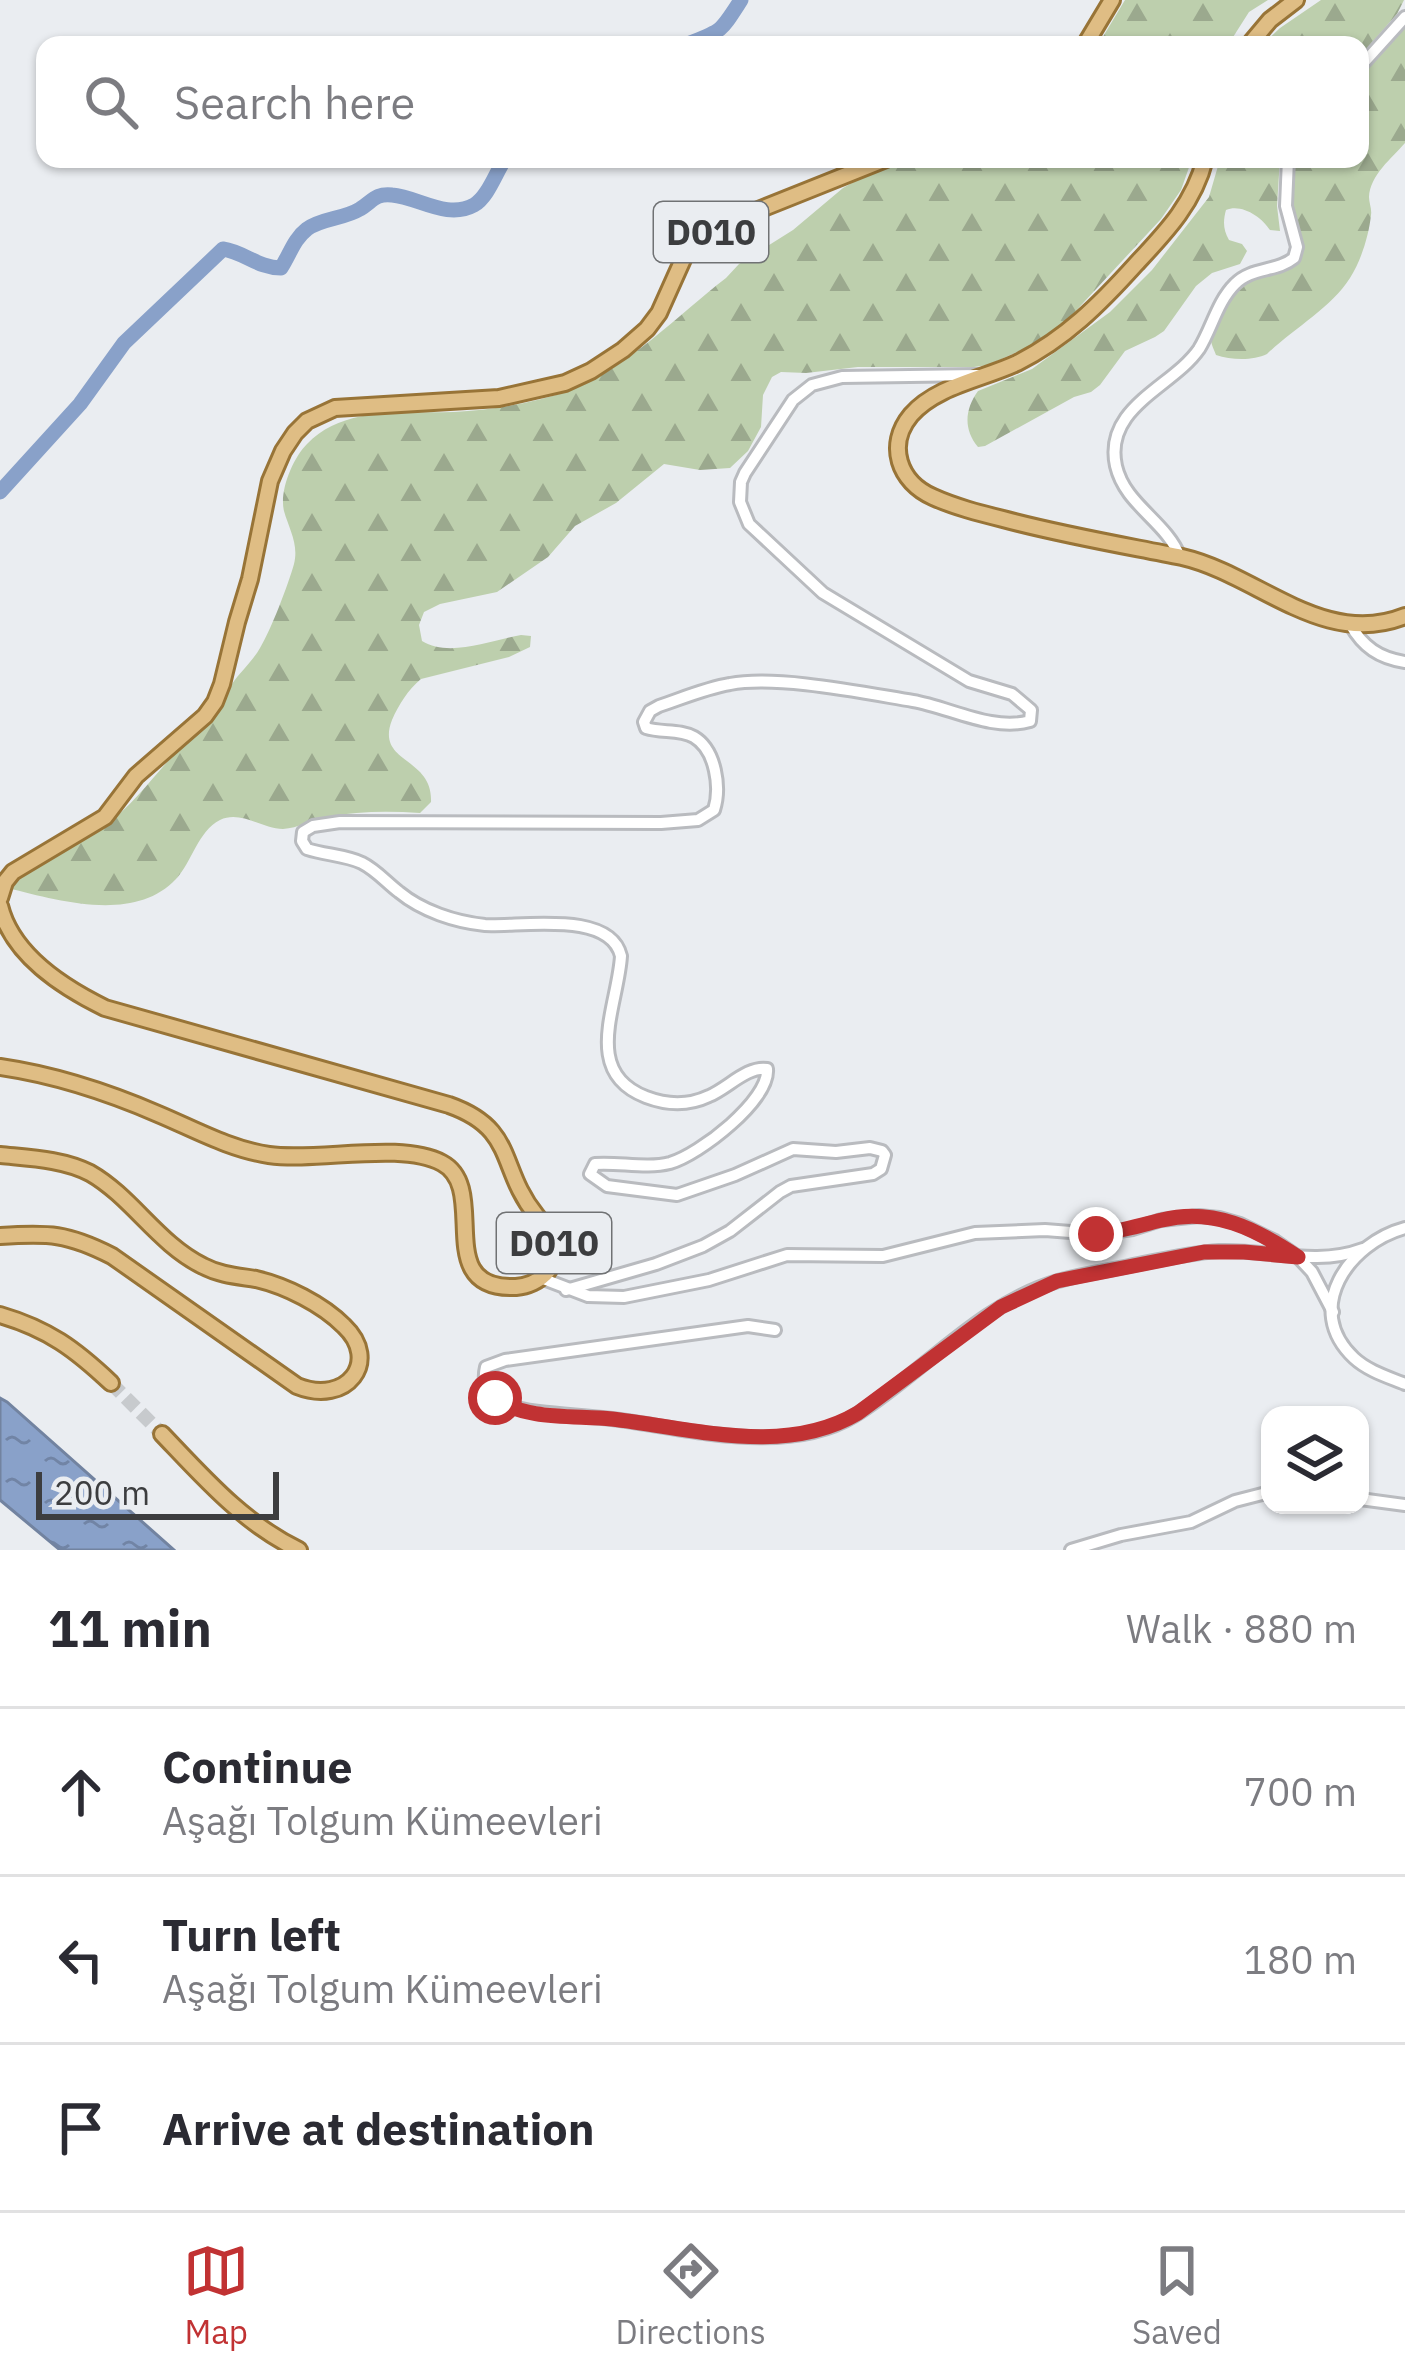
<!DOCTYPE html>
<html lang="en">
<head>
<meta charset="utf-8">
<style>
  :root { --surface:#fff; --page:#f2f2f3; --text:#2b2b33; --muted:#7c7c81; --line:#e1e1e2; --accent:#c13233 }
  body { margin:0; font-family:"IBM Plex Sans",sans-serif; background:var(--page); color:var(--text) }
  .controls { position:absolute; right:36px; bottom:36px; display:grid; overflow:hidden; border-radius:24px; box-shadow:0 3px 9px #0004 }
  .controls button { width:108px; height:108px; display:grid; place-items:center; padding:0; border:0; border-bottom:3px solid var(--line); background:var(--surface); color:var(--text); font:60px sans-serif }
  .scale { position:absolute; left:36px; bottom:30px; width:243px; box-sizing:border-box; padding-left:12px; border:6px solid #3c3d3f; border-top:0; font-size:33px; line-height:42px; white-space:nowrap; color:#3c3d3f; -webkit-text-stroke:9px #eaedf1; paint-order:stroke }
  .stop { position:absolute; width:36px; height:36px; margin:-27px; border:9px solid #c13233; border-radius:50%; background:#fff }
  .stop.end { background:#c13233; border-color:#fff; box-shadow:0 3px 12px #0008 }
  .list { margin:0; padding:0; list-style:none }
  h2 { display:flex; justify-content:space-between; align-items:center; height:156px; margin:0; padding:0 48px; font-size:51px }
  h2 small { font-size:39px; font-weight:400; color:var(--muted) }
  .list li { display:grid; grid-template-columns:78px 1fr auto; gap:36px; align-items:center; box-sizing:border-box; height:168px; padding:0 48px; border-top:3px solid var(--line) }
  .list b { display:block; font-size:45px; white-space:nowrap }
  .list p { margin:0; font-size:39px; white-space:nowrap; color:var(--muted) }
  .list em { font-size:39px; font-style:normal; color:var(--muted) }
  .icon { flex:none; width:66px; height:66px; fill:none; stroke:currentColor; stroke-width:2; stroke-linecap:round; stroke-linejoin:round }
  .map { position:relative; flex:none; width:1405px; height:1550px; overflow:hidden }
  .search { position:absolute; background:var(--surface); box-shadow:0 3px 9px #0004; left:36px; right:36px; top:36px; height:132px; display:flex; align-items:center; gap:30px; box-sizing:border-box; padding:0 42px; border-radius:24px; color:var(--muted); font-size:45px }
  .sheet { height:660px; background:var(--surface) }
  nav { display:flex; justify-content:space-around; align-items:center; box-sizing:border-box; height:168px; border-top:3px solid var(--line); background:var(--surface); font-size:33px; color:var(--muted) }
  nav a { display:grid; justify-items:center; gap:6px }
  nav .on { color:var(--accent) }
  .map>svg:first-child { display:block }
</style>
</head>
<body>
<div class="map">
<svg width="1405" height="1550" viewBox="0 0 1405 1550">
  <defs>
    <pattern id="forest-firs" width="22" height="20" patternUnits="userSpaceOnUse" patternTransform="scale(3)"><rect width="22" height="20" fill="#bdcfad"/><path d="M5 1l3.5 6h-7zM16 11l3.5 6h-7z" fill="#9ba98e"/></pattern>
    <pattern id="water-ripples" width="26" height="14" patternUnits="userSpaceOnUse" patternTransform="scale(3)"><rect width="26" height="14" fill="#89a1c9"/><path d="M2 4q2-2 4 0t4 0M15 11q2-2 4 0t4 0" fill="none" stroke="#7184a5"/></pattern>
  </defs>
  <rect width="100%" height="100%" fill="#eaedf1"/>
  <!-- forest -->
  <g fill="url(#forest-firs)">
    <polygon points="1125,0 1268,0 1249,12 1228,45 1098,45"/>
    <polygon points="1321,0 1404,0 1397,14 1360,56 1360,45 1262,45 1280,28"/>
    <path d="M1405,23V143C1392,158 1370,175 1369,197C1369,203 1372,209 1371,215C1369,235 1361,261 1350,278C1331,308 1293,329 1267,354C1253,361 1231,360 1216,355C1214,349 1210,343 1211,336C1213,314 1235,284 1255,276C1271,270 1287,273 1300,261L1290,204L1293,159H1360V76L1376,54Z"/>
    <path d="M914,159H1192L1181,190L1161,219L1072,315L1047,336L1030,346L988,365L974,367H858L806,373L781,372L772,377L763,395L761,427L748,451L730,468L700,470L664,464L616,503L575,526L548,557L497,592L440,604L424,612L419,625L422,641C449,658 492,640 521,635L531,636L530,647L509,657L421,679C408,690 399,704 392,720C375,764 433,756 431,802L420,813C389,811 358,811 327,817C312,820 298,828 283,829C262,829 241,810 220,820C198,831 192,862 176,879C135,923 59,901 8,888L18,876C47,859 77,844 105,825C131,807 148,783 169,760C184,745 201,733 215,716C224,707 226,695 232,684C240,672 252,662 260,648C271,630 288,585 294,564C299,544 289,529 284,511C279,491 293,458 307,444C345,405 405,414 454,412C493,410 535,403 571,390C627,368 678,315 726,278L739,264L793,230L843,188L864,176Z"/>
    <path d="M1220,159H1280L1277,206L1280,231L1270,230C1262,217 1241,203 1226,210C1223,221 1223,230 1229,240L1242,244L1247,251L1240,264L1212,273L1196,286L1164,331L1155,337L1125,351L1100,385L1091,392L1074,397L985,446L978,447C963,429 965,409 978,391L1032,369L1110,312L1152,270L1209,197Z"/>
  </g>
  <!-- water -->
  <polygon fill="url(#water-ripples)" stroke="#7283a0" stroke-width="3" points="0,1398 7,1402 174,1550 60,1550 0,1500"/>
  <g fill="none" stroke-linecap="round" stroke-linejoin="round">
    <!-- river -->
    <g stroke="#89a1c9" stroke-width="15">
      <path d="M685,45C723,30 719,34 741,0"/>
      <path d="M0,492L80,404L124,343L223,249C244,252 258,268 281,268C290,254 294,239 307,229C322,218 344,219 360,209C372,202 375,193 392,195C418,197 447,220 474,205C488,197 496,172 505,159"/>
    </g>
    <!-- major-tunnel -->
    <polyline stroke="#c7cacd" stroke-width="14" stroke-dasharray="14 7" stroke-linecap="butt" points="111,1383 162,1434"/>
    <defs>
      <g id="minor">
        <polyline points="1360,67 1405,17"/>
        <path d="M1180,557C1166,521 1125,505 1116,466C1103,407 1173,387 1199,349C1212,328 1217,302 1235,284C1251,267 1277,272 1294,258L1297,247L1286,206L1288,159"/>
        <path d="M1350,624C1363,647 1379,658 1405,662"/>
        <path d="M1405,1228C1349,1243 1302,1309 1354,1358C1368,1371 1388,1377 1405,1384"/>
        <polyline points="541,1278 588,1296 624,1297 709,1280 787,1255 883,1256 975,1233 1045,1230 1096,1234 1133,1229 1161,1220 1199,1216 1219,1218 1240,1224 1275,1241 1298,1257 1312,1272 1333,1312"/>
        <path d="M566,1290L656,1264L703,1246L730,1231L780,1192L791,1186L873,1174L881,1169L885,1155L882,1151L870,1148L836,1152L793,1149L735,1175L677,1195L607,1186L590,1174L595,1164C619,1162 646,1169 670,1163C699,1155 770,1100 767,1069C747,1066 728,1088 709,1096C688,1106 667,1105 646,1097C581,1072 618,1006 621,956C610,910 521,927 485,925C455,922 422,911 399,892C386,882 376,870 362,863C345,855 325,855 307,849L302,841L303,832L313,826L340,822L661,823L698,820L714,810C721,788 716,750 694,737C680,729 661,733 646,728L644,722L650,711L659,706C683,698 706,688 730,684C777,675 864,693 913,701C949,707 993,732 1030,721L1031,710L1012,694L969,681L823,593L749,524L740,502L741,482L745,473L793,400L812,385L842,377L977,375"/>
        <path d="M775,1330L748,1326L505,1360L486,1367C478,1401 514,1409 539,1412C564,1415 588,1416 612,1419C685,1428 786,1457 854,1416C922,1374 979,1304 1058,1281C1081,1274 1106,1271 1129,1266C1159,1260 1189,1253 1219,1251C1268,1249 1315,1267 1363,1249"/>
        <polyline points="1360,1499 1405,1505"/>
        <polyline points="1071,1550 1121,1535 1191,1522 1235,1501 1270,1492"/>
      </g>
      <g id="major">
        <polyline points="1085,45 1112,0"/>
        <polyline points="1249,45 1270,20 1296,0"/>
        <path d="M1205,159C1194,203 1166,232 1136,264C1100,304 1065,339 1017,363C983,379 936,386 911,415C886,445 899,482 933,497C955,507 979,513 1003,519C1062,535 1122,545 1182,557C1257,574 1323,649 1405,616"/>
        <polyline points="0,898 5,882 13,872 105,817 136,776 205,716 215,702 222,684 237,622 250,579 270,481 283,451 295,433 307,421 335,408 499,398 565,383 591,371 623,350 647,329 659,313 685,255 697,242 751,213 886,159"/>
        <path d="M0,906C12,955 62,987 105,1008L449,1105C517,1129 498,1168 536,1215C550,1232 563,1250 548,1271C540,1281 527,1286 516,1287C430,1291 491,1189 442,1163C400,1141 319,1162 269,1155C229,1149 194,1129 158,1114C107,1092 55,1075 0,1067"/>
        <path d="M0,1155C29,1158 63,1159 90,1173C132,1197 158,1244 203,1266C220,1275 237,1276 256,1279C286,1286 322,1304 344,1326C381,1361 347,1406 297,1386L112,1256C67,1233 49,1233 0,1236"/>
        <path d="M0,1315C48,1329 75,1349 111,1383"/>
        <path d="M162,1434C204,1478 243,1523 299,1550"/>
      </g>
    </defs>
    <!-- minor casing -->
    <use href="#minor" stroke="#b9bbbf" stroke-width="16"/>
    <!-- major casing -->
    <use href="#major" stroke="#987437" stroke-width="20"/>
    <!-- minor -->
    <use href="#minor" stroke="#fff" stroke-width="10"/>
    <!-- major -->
    <use href="#major" stroke="#dfbd84" stroke-width="14"/>
  </g>
  <g fill="none" stroke-linecap="round" stroke-linejoin="round">
    <!-- route -->
    <path stroke="#c13233" stroke-width="15" d="M495,1398C526,1421 576,1415 612,1419C692,1428 784,1457 858,1413L1001,1307L1057,1281L1204,1252H1244L1298,1257C1256,1229 1213,1207 1162,1220C1140,1225 1119,1232 1096,1234"/>
  </g>
  <g text-anchor="middle" stroke-width="9" stroke-linejoin="round" paint-order="stroke">
    <!-- shield labels -->
    <g fill="#eaedf1" stroke="#707274" stroke-width="3">
      <rect x="654" y="202" width="114" height="60" rx="9"/>
      <rect x="497" y="1213" width="114" height="60" rx="9"/>
    </g>
    <g font-size="36" font-weight="bold" fill="#3c3d3f">
      <text x="711" y="245">D010</text>
      <text x="554" y="1256">D010</text>
    </g>
  </g>
</svg>
<div class="controls">
<button><svg class="icon" aria-label="layers" viewBox="0 0 24 24"><path d="M12 4l9 5-9 5-9-5zM3 14l9 5 9-5"/></svg></button>
</div>
<div class="scale">200 m</div>
<div class="stop" style="left:495px;top:1398px"></div>
<div class="stop end" style="left:1096px;top:1234px"></div>
<div class="search"><svg class="icon" aria-label="search" viewBox="0 0 24 24"><circle cx="10" cy="10" r="6"/><path d="M15 15l6 6"/></svg>Search here</div>
</div>
<section class="sheet">
<h2>11 min<small>Walk · 880 m</small></h2>
<ul class="list">
<li><svg class="icon" aria-label="ahead" viewBox="0 0 24 24"><path d="M12 20V5M6 11l6-6 6 6"/></svg><div><b>Continue</b><p>Aşağı Tolgum Kümeevleri</p></div><em>700 m</em></li>
<li><svg class="icon" aria-label="left" viewBox="0 0 24 24"><path d="M17 20v-9H6M10 6l-5 5 5 5"/></svg><div><b>Turn left</b><p>Aşağı Tolgum Kümeevleri</p></div><em>180 m</em></li>
<li><svg class="icon" aria-label="arrive" viewBox="0 0 24 24"><path d="M6 21V4h12l-3 4 3 4H6"/></svg><div><b>Arrive at destination</b></div></li>
</ul>
</section>
<nav>
<a class="on"><svg class="icon" aria-label="map" viewBox="0 0 24 24"><path d="M3 6l6-2 6 2 6-2v14l-6 2-6-2-6 2zM9 4v14M15 6v14"/></svg>Map</a>
<a><svg class="icon" aria-label="directions" viewBox="0 0 24 24"><path d="M12 3l9 9-9 9-9-9zM9 14v-3h6M13 9l2 2-2 2"/></svg>Directions</a>
<a><svg class="icon" aria-label="saved" viewBox="0 0 24 24"><path d="M7 4h10v16l-5-4-5 4z"/></svg>Saved</a>
</nav>
</body>
</html>
